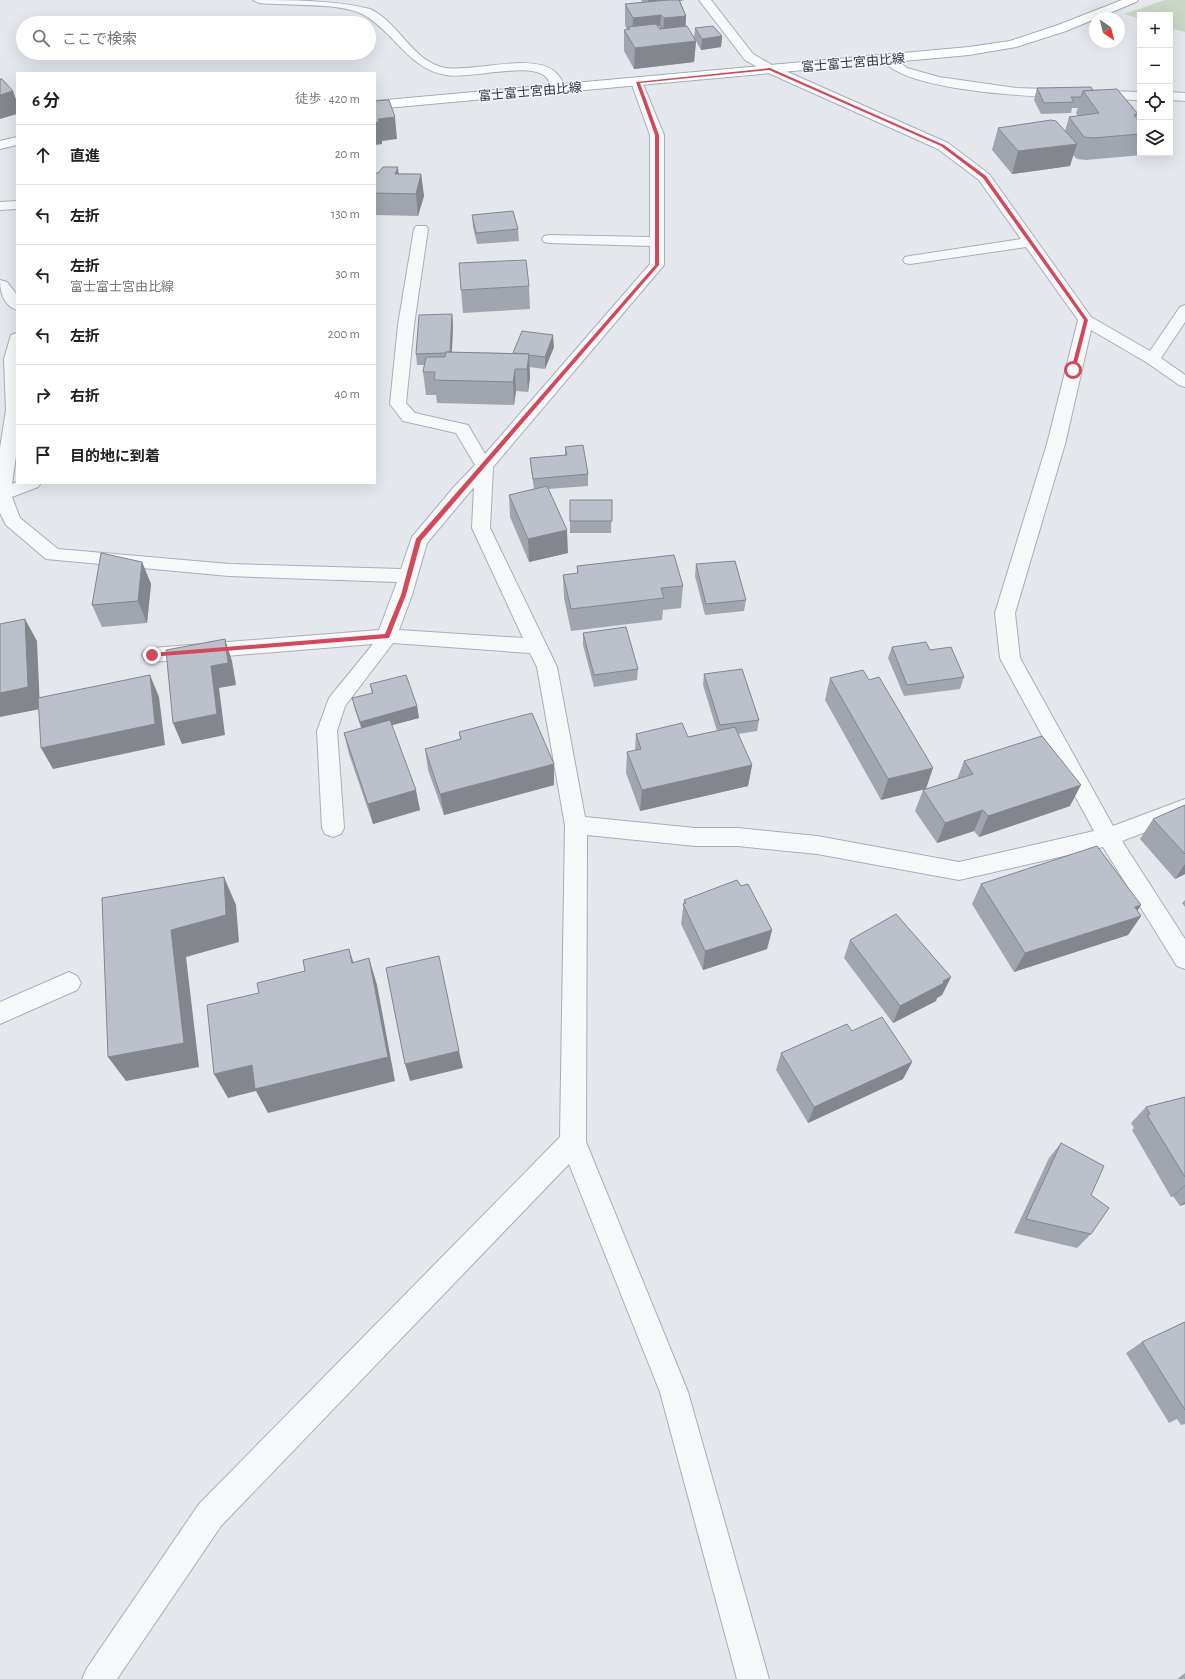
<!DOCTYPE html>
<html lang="ja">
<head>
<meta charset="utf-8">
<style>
  :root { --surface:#fff; --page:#f6f6f6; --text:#222; --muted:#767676; --line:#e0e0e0 }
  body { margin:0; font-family:"Alegreya Sans","Noto Sans JP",sans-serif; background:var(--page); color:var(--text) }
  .controls { position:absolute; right:12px; top:12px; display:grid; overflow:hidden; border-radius:0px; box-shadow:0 4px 16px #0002 }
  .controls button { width:36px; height:36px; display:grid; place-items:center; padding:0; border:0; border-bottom:1px solid var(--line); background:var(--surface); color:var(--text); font:20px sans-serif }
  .compass { position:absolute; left:1089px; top:12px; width:36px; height:36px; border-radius:50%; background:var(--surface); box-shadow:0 4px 16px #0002; rotate:145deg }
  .stop { position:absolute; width:12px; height:12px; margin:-9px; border:3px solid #d1495b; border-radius:50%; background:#fff }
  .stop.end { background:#d1495b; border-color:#fff; box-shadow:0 1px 4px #0008 }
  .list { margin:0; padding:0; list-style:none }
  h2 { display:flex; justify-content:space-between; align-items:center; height:52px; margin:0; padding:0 16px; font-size:17px }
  h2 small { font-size:13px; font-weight:400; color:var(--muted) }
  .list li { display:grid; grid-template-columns:26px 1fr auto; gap:12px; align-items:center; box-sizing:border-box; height:60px; padding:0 16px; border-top:1px solid var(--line) }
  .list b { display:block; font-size:15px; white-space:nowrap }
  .list p { margin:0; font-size:13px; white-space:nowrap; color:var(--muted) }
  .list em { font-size:13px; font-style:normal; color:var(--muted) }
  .icon { flex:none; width:22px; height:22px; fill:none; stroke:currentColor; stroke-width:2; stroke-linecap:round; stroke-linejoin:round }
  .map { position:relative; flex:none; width:1185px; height:1679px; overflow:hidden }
  .search { position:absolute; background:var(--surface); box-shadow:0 4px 16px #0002; left:16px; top:16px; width:360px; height:44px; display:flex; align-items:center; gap:10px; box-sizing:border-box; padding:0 14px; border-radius:22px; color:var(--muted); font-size:15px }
  .panel { position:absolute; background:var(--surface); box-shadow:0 4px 16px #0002; left:16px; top:72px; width:360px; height:412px; border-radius:0px }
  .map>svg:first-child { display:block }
</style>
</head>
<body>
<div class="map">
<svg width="1185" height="1679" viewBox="0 0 1185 1679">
  <rect width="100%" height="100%" fill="#e4e7ec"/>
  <!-- green -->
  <polygon fill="#c9d6c5" points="1165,0 1185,0 1185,32 1170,28 1170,15 1140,15 1140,19 1124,14"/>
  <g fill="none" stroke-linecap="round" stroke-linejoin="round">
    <defs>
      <g id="minor">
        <path d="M253,0C291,0 335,0 370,9C399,22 413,63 446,68C474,72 532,53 554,71C559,75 563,82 566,88L560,92L556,91C552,86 549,80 545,76C527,62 470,79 446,75C409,69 395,33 364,15C341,2 286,6 259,3Z"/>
        <path d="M699,0H711L753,54L774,66L948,143L989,174L1091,317L1150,351L1180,307L1185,305V322L1161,358L1185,375V387L1179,385L1146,362L1091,330L1065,444L1015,613L1020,658L1113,826L1185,799V817L1122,841L1185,939V969L1177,966L1103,847L959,880L817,854L738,846H695L587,835L586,1142L688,1392L769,1679H737L660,1392L569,1164L221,1526L117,1679H82L87,1668L199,1504L560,1137L565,825L537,667L530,653L393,643L345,706L337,731L344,828L341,834L333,837L325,834L322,828L317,731L329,698L373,644L152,662L145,660L142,655L145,650L152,648L379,630L397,582L229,576L46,559L6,525L0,513V448L6,410L4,359L11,335L17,333V449L12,484L17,482L41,483L38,487L12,497L20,518L58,549L229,564L401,569L412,537L453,488L475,465L456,433L403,421L390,404L398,325L414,229L416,226H426L428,229L414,325L406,403L415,413L468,425L485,454L650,264V246L549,243L544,242L542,239L544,236L549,235L650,237V135L631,82L637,78L641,79L664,135V265L493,467L490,528L557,667L585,817L695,828H738L817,836L959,862L1094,831L1000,658L995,613L1047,444L1078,320L1026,247L910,264L905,263L903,260L905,257L910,256L1021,239L979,180L938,149L766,72L745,60ZM474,487L472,528L523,638L399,630L412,595L427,543Z"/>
        <path d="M888,55L892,56L907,68L939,77L1016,88L1140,92V100C1090,98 909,99 882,59Z"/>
        <polygon points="1170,92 1185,93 1185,101 1170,100"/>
        <polygon points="17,201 17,209 0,210 0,202"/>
        <path d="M0,280L7,282L17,295V310C4,306 0,292 0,280Z"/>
        <polygon points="69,972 77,976 81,983 77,990 0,1024 0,1002"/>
      </g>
      <g id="major">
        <polygon points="1122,0 1138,0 1136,2 1066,31 1016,47 969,55 375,109 375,101 969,47 1010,41 1058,25"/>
        <polygon points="17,137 17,145 0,149 0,141"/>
      </g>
    </defs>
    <!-- minor casing -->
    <use href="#minor" stroke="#a9aeb7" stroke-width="2"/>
    <!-- major casing -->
    <use href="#major" stroke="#a3abb8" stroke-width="2"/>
    <!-- minor -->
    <use href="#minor" fill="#f7f8fa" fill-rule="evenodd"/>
    <!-- major -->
    <use href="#major" fill="#fff" fill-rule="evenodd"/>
  </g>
  <!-- wall -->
  <g fill="#a1a5ae">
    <polygon points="641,0 684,0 680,1 686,16 685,27 694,38 695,28 722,36 721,47 701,50 696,41 694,62 634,69 624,51 624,30 627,30 625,25 625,4 642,2"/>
    <polygon points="1037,88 1093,91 1138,114 1136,118 1140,134 1140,153 1142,153 1142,155 1086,160 1077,159 1073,155 1070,166 1012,174 992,150 998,128 1065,131 1069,117 1078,116 1076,113 1078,108 1072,108 1071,113 1041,114 1034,100"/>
    <polygon points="375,173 421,174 424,196 418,216 375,215"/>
    <polygon points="472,215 518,229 519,241 477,244 473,227"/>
    <polygon points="529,286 530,309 463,313 461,290"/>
    <polygon points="452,314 453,326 452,352 513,353 554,347 545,369 529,367 530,377 528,392 516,391 514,405 437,403 436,395 426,395 423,372 424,365 417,365 416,354"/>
    <polygon points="565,447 588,474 588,486 548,489 568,553 529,562 510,517 509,495 534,489 531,469 530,458 565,455"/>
    <polygon points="612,500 611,533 570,533 570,521"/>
    <polygon points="142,562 151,584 147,623 102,627 92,605"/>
    <polygon points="696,564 746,600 744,611 705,615 695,576"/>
    <polygon points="577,566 683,586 681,608 663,610 662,620 571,631 564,598 563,575 577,574"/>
    <polygon points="583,633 638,669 637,680 594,687 583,645"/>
    <polygon points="892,647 930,650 964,677 960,689 904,696 888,658"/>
    <polygon points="704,674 759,720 757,731 738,734 752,765 748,786 640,811 626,773 627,752 635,750 636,734 688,737 717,731 703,685"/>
    <polygon points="830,678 869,680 933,768 881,800 825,700"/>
    <polygon points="370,684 417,706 419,718 391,725 420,810 373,824 349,754 344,733 361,728 355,710 352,698 372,694"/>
    <polygon points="459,732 554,785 444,815 428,770 425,749 460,739"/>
    <polygon points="964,761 1070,806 979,837 974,831 937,843 915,811 923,790 957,779"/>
    <polygon points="1185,805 1185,874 1175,879 1140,839 1153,819"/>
    <polygon points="981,884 1141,905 1137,911 1141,916 1128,935 1014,972 972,904"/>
    <polygon points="741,886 772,930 767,949 703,970 681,924 684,900"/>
    <polygon points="1185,900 1185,907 1182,903"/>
    <polygon points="850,940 951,977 942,995 937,998 936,1001 893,1023 844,958"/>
    <polygon points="852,1031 912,1062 903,1079 808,1123 776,1070 781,1053"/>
    <polygon points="1185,1097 1185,1204 1180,1206 1173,1196 1171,1197 1132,1130 1134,1128 1131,1123 1146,1107"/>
    <polygon points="1061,1143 1091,1234 1077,1248 1014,1233 1049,1158"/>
    <polygon points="1185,1322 1185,1424 1181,1425 1177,1419 1169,1423 1126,1353 1142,1342"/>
    <polygon points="1185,1673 1185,1679 1177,1679"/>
  </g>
  <!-- shaded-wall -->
  <g fill="#83868d">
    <polygon points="648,0 684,0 648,6"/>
    <polygon points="661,15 660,28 644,29 632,39 633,18"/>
    <polygon points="686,16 685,38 663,40 664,18"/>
    <polygon points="722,36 721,47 701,50 702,39"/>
    <polygon points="696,41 694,62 634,69 635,48"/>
    <polygon points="13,91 17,102 17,114 0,119 0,95"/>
    <polygon points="395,117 397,139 382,141 382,144 375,145 375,122 378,119"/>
    <polygon points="1077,144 1070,166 1012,174 1018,151"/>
    <polygon points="398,167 400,189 395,174"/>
    <polygon points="421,174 424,196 418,216 416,194"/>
    <polygon points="452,314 453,326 451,365 450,353"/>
    <polygon points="553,335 554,347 545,369 545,357"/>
    <polygon points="529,354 530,377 528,392 527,369"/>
    <polygon points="515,369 516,391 514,405 513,382"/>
    <polygon points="567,530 568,553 529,562 528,539"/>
    <polygon points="142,562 151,584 147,623 138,601"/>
    <polygon points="25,619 37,641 40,709 0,717 0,693"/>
    <polygon points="225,639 232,661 236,685 219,688 225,735 182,744 173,723"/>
    <polygon points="150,675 159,697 165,745 53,769 41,748"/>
    <polygon points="417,706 419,718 363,733 360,722"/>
    <polygon points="554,764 554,785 444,815 440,794"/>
    <polygon points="752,765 748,786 640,811 642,790"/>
    <polygon points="933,768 926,789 881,800 888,779"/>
    <polygon points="1081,785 1070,806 979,837 988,816"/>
    <polygon points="416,790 420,810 373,824 368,804"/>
    <polygon points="983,810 974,831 937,843 945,823"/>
    <polygon points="1185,864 1185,874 1175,879"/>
    <polygon points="224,877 236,905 239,942 186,957 199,1067 126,1081 108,1057 171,930"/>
    <polygon points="1141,905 1132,919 1141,916 1128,935 1014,972 1025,953"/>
    <polygon points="772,930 767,949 703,970 705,951"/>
    <polygon points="349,949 358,976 352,963"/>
    <polygon points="369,958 377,985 395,1081 268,1113 256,1091 228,1098 214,1074 252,1065"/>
    <polygon points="951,977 942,995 937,998 936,1001 893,1023 900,1006"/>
    <polygon points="459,1051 463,1068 410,1081 405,1064"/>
    <polygon points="912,1062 903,1079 808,1123 814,1107"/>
    <polygon points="1185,1185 1185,1186 1173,1196 1171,1197"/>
    <polygon points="1185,1202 1185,1204 1180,1206"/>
  </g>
  <!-- building -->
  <g fill="#bbc0ca" stroke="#83868d">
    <polygon points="668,0 679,0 686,16 664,18 661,15 633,18 625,4"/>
    <polygon points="656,24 660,29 687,26 696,41 635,48 624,30 630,29 628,27"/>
    <polygon points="660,25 662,28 659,28 657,26"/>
    <polygon points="713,26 722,36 702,39 695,28"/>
    <polygon points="0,79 2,79 13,91 0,95"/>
    <polygon points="1091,87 1093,91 1083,91 1081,97 1071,97 1074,102 1044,103 1037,88"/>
    <polygon points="1117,89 1138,114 1134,115 1140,122 1140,134 1093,138 1084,137 1069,117 1099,113 1083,91"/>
    <polygon points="389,100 395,117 378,119 379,122 375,122 375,101"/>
    <polygon points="1051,120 1056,121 1077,144 1018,151 998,128"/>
    <polygon points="383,167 398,167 395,174 421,174 416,194 375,193 375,173 378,173"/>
    <polygon points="513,211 518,229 476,233 472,215"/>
    <polygon points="526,260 529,286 461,290 459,263"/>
    <polygon points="452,314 450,352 446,352 445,353 416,354 419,315"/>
    <polygon points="522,331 553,335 545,357 528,355 529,354 513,353"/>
    <polygon points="446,352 529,354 527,369 515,369 513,382 434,380 435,372 423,372 426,357 445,357"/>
    <polygon points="583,445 588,474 533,479 530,458 567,455 565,447"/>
    <polygon points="547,486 567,530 528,539 509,495"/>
    <rect x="570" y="500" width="42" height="21"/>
    <polygon points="101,553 142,562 138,601 92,605"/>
    <polygon points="674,555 683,586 661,588 664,598 571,609 563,575 578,573 577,566"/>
    <polygon points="735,561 746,600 706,604 696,564"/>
    <polygon points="25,619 28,687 0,693 0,624"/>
    <polygon points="626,627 638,669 594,675 583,633"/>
    <polygon points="225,639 228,663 211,666 217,714 173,723 166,650"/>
    <polygon points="926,642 930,650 951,647 964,677 907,685 892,647"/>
    <polygon points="742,669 759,720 720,725 704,674"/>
    <polygon points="863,670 869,680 879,677 933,768 888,779 830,678"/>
    <polygon points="150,675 155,724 41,748 38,698"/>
    <polygon points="406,675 417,706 360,722 352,698 373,693 370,684"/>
    <polygon points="532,713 554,764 440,794 425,749 461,739 459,732"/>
    <polygon points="390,720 416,790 368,804 344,733"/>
    <polygon points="682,723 688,737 735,727 752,765 642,790 627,752 641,749 636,734"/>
    <polygon points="1042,736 1081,785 988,816 983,810 945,823 923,790 973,774 964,761"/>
    <polygon points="1185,805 1185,854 1153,819"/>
    <polygon points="1097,846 1141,905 1135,907 1141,916 1025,953 981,884"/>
    <polygon points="224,877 226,915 171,930 184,1043 108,1057 102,898"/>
    <polygon points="737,880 741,886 748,884 772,930 705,951 683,904 686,903 684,900"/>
    <polygon points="896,914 951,977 943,981 944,983 900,1006 850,940"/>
    <polygon points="349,949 352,963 369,958 388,1057 255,1089 252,1065 214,1074 207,1005 259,993 257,983 305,971 303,960"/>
    <polygon points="439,956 459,1051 405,1064 386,968"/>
    <polygon points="882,1017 912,1062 814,1107 781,1053 847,1024 852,1031"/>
    <polygon points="1185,1097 1185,1177 1147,1115 1150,1114 1146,1107"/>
    <polygon points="1061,1143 1104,1166 1091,1195 1109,1208 1091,1234 1026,1219"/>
    <polygon points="1185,1322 1185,1410 1142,1342"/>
  </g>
  <!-- route -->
  <polygon fill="#d1495b" points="770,68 944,145 986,176 1088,320 1075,371 1071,370 1084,320 983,178 941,146 769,70 640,83 659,135 659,265 421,541 406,595 389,638 150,657 150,654 152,653 385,634 401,595 416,539 655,265 655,135 636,82"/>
  <g text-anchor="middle" stroke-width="3" stroke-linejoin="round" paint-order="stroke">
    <!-- far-street labels -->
    <g font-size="13" fill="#2b3445" stroke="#f4f6f9">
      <text transform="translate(853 62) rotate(-5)" y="5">富士富士宮由比線</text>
      <text transform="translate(530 91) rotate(-5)" y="5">富士富士宮由比線</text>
    </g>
  </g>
</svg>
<div class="controls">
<button>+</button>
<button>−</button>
<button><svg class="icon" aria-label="locate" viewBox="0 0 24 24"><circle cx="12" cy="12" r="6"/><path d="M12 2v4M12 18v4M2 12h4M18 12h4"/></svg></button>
<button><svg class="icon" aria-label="layers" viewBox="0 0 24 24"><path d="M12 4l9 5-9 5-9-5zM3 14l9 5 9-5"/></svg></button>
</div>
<svg class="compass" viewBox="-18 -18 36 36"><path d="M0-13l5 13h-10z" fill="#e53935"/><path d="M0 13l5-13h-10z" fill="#767676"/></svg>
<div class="stop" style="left:1073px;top:370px"></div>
<div class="stop end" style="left:152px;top:655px"></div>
<div class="search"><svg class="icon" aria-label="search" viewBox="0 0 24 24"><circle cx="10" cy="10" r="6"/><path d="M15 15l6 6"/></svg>ここで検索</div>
<section class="panel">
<h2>6 分<small>徒歩 · 420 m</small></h2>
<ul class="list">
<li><svg class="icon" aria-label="ahead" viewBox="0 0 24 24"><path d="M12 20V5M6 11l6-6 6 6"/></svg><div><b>直進</b></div><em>20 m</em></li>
<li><svg class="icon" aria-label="left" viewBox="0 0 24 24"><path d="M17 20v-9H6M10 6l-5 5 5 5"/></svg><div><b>左折</b></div><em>130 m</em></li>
<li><svg class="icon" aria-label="left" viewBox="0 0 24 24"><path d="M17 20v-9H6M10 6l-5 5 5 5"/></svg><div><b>左折</b><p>富士富士宮由比線</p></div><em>30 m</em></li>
<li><svg class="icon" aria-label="left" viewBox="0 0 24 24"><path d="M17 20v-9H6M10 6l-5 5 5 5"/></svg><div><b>左折</b></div><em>200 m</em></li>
<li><svg class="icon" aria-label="right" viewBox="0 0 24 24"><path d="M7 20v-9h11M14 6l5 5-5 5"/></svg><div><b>右折</b></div><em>40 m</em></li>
<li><svg class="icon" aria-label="arrive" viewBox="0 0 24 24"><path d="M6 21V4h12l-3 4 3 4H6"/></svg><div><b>目的地に到着</b></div></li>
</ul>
</section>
</div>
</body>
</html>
